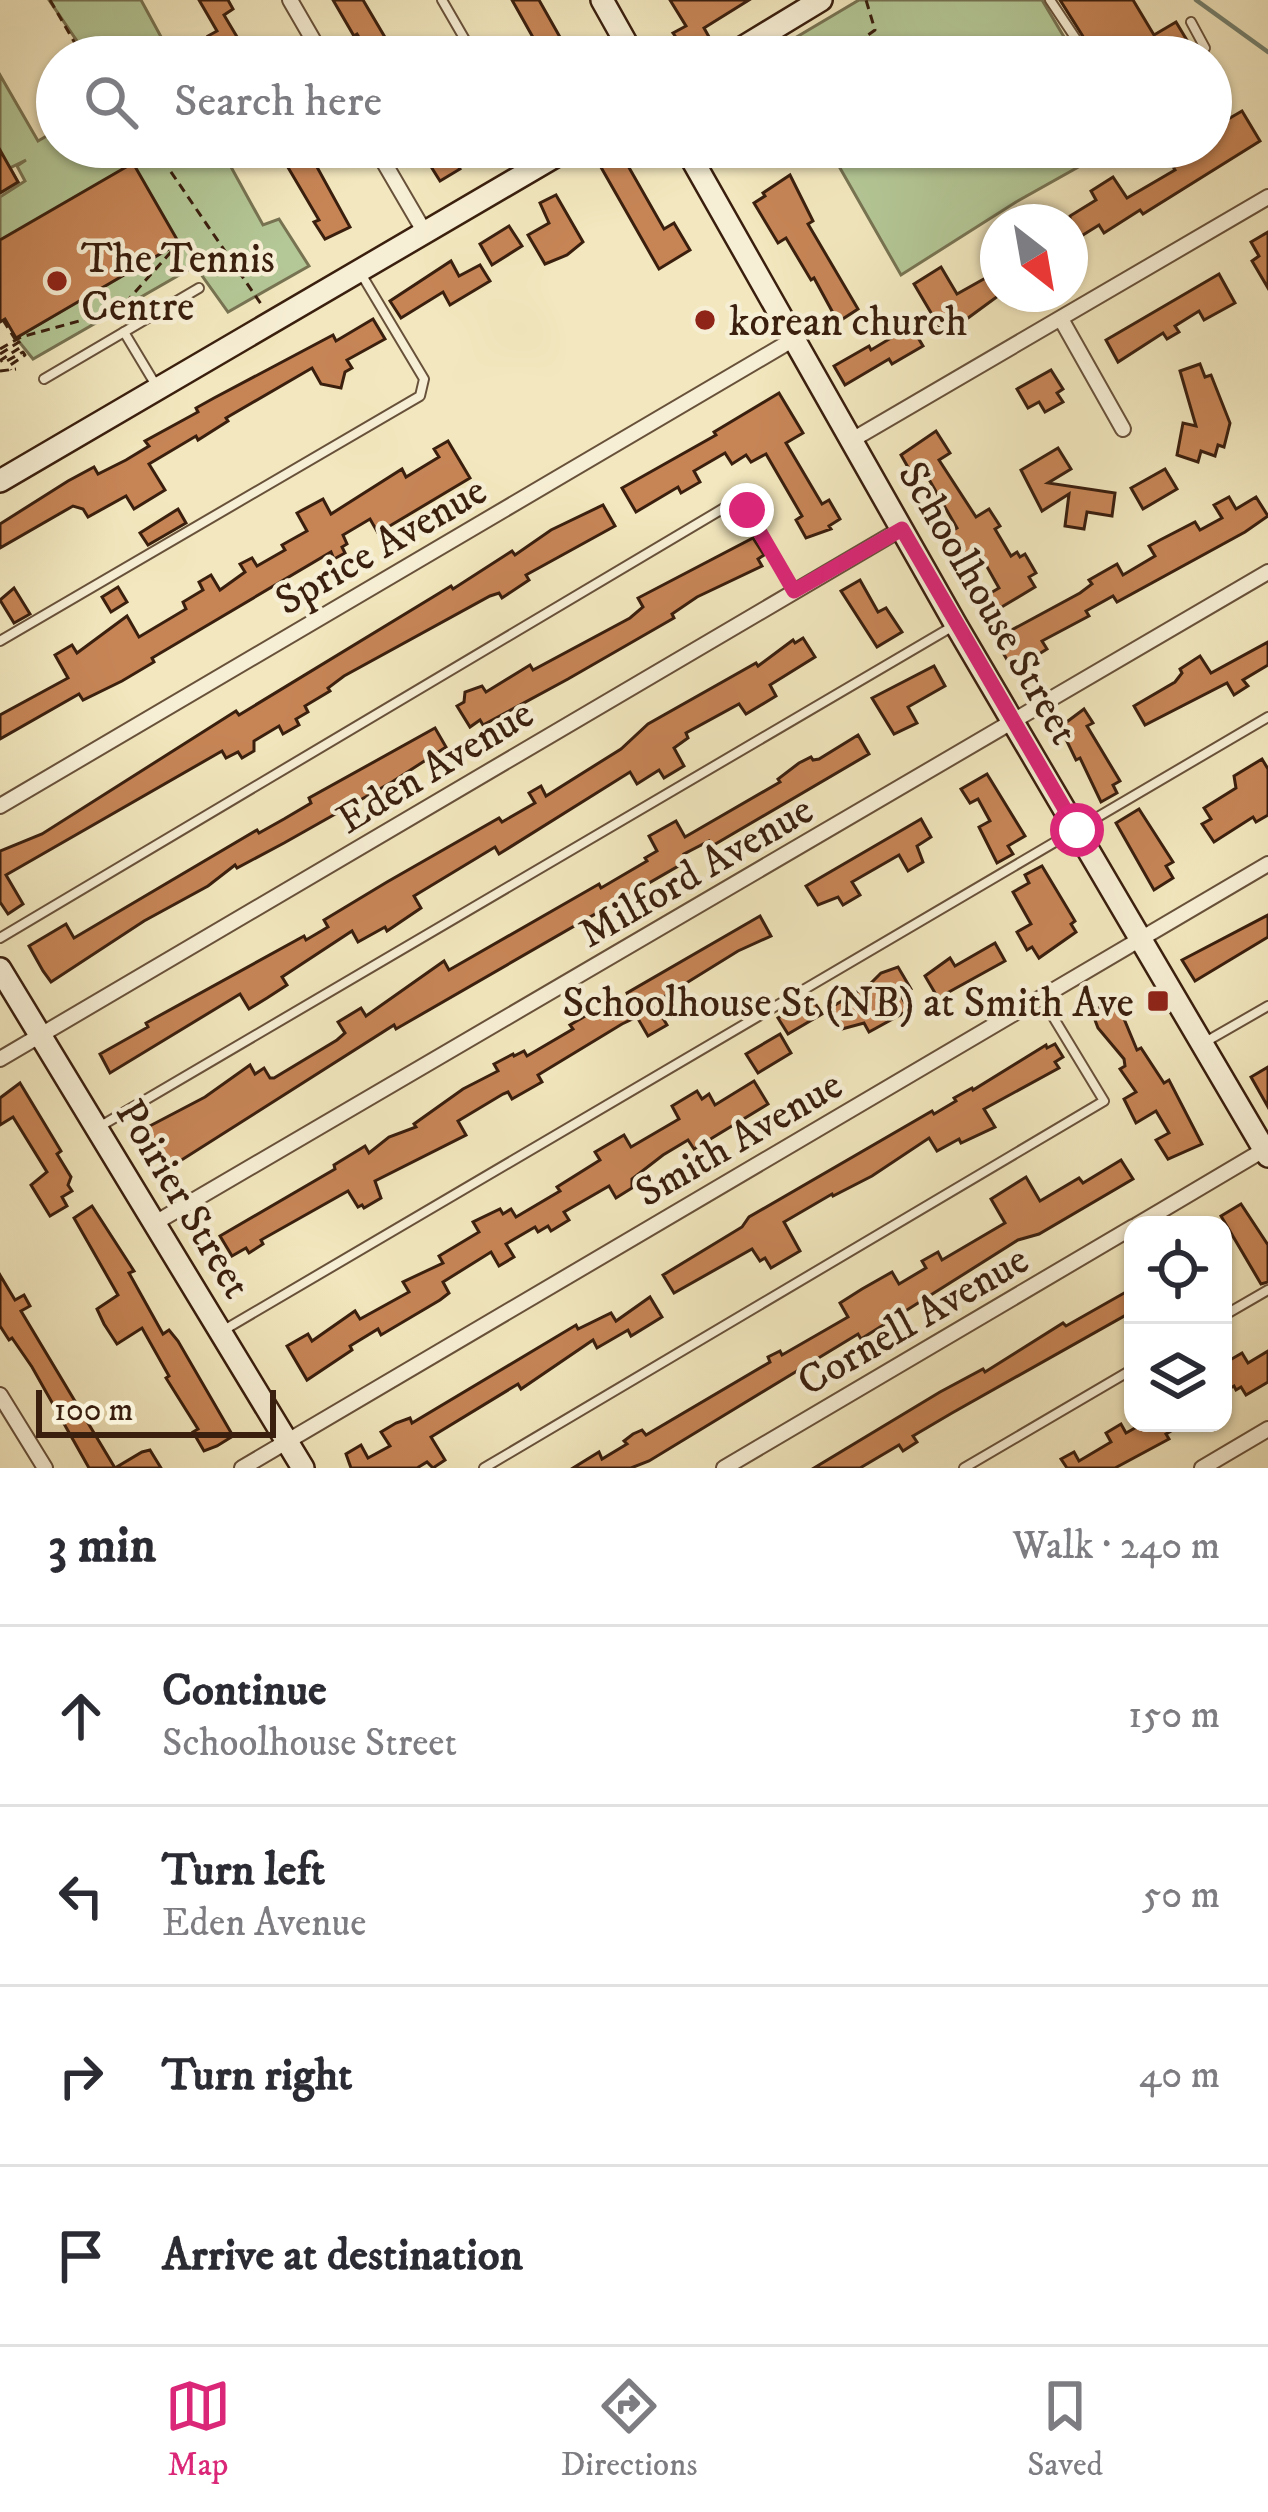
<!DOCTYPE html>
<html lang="en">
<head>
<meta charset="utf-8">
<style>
  :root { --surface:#fff; --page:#f2f2f3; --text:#2b2b33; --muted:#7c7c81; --line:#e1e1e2; --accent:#db2777 }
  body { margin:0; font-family:"IM FELL DW Pica",serif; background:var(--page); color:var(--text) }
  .controls { position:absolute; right:36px; bottom:36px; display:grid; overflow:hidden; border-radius:24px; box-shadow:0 3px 9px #0004 }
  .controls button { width:108px; height:108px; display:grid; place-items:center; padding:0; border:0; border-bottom:3px solid var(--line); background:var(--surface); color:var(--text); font:60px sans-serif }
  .compass { position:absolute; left:980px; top:204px; width:108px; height:108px; border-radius:50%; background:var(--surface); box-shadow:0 3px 9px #0004; rotate:149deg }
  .scale { position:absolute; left:36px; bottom:30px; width:240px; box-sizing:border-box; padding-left:12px; border:6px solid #3a1f0e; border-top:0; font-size:33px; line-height:42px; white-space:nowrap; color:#3a1f0e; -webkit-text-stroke:9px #f7efd5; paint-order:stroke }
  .stop { position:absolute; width:36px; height:36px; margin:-27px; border:9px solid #db2777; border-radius:50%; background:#fff }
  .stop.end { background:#db2777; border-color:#fff; box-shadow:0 3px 12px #0008 }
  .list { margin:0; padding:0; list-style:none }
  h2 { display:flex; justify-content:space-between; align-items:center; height:156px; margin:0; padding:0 48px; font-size:51px }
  h2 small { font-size:39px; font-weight:400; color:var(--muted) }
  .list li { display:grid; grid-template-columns:78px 1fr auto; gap:36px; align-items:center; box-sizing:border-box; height:180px; padding:0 48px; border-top:3px solid var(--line) }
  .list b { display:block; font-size:45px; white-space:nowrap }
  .list p { margin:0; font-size:39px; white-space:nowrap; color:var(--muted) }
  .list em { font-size:39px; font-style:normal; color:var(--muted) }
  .icon { flex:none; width:66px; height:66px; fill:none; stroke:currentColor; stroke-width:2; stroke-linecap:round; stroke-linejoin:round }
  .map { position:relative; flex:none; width:1268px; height:1468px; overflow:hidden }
  .search { position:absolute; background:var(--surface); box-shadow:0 3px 9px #0004; left:36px; right:36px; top:36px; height:132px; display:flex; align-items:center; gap:30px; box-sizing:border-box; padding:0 42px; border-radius:66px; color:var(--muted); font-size:45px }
  .sheet { height:876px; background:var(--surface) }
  nav { display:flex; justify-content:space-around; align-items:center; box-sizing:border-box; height:168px; border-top:3px solid var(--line); background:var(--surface); font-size:33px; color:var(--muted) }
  nav a { display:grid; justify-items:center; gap:6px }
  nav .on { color:var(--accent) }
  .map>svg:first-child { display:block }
</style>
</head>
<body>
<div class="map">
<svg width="1268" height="1468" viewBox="0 0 1268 1468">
  <rect width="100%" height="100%" fill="#f2e7be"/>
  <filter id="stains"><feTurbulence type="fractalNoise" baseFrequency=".00167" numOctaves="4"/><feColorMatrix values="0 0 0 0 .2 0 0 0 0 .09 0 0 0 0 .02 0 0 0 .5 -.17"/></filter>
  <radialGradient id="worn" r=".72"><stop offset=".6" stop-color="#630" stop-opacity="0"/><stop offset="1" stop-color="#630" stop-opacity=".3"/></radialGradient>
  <!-- green -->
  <g fill="#b4c796" stroke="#777352" stroke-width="3">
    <polygon points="49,0 141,0 172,57 88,57"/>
    <polygon points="859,0 1042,0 1076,57 777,57 773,51"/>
    <polygon points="0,75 38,141 57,130 57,147 220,147 263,225 279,219 309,266 228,312 195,266 33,359 16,338 178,242 0,240 0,197 25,181 17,166 26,160 10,168 18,182 0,193"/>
    <polygon points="828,147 1114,147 1016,202 901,275"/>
  </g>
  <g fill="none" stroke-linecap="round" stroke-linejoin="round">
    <!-- stream -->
    <polyline stroke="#74806f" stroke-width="4.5" points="1196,0 1268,52"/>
  </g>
  <!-- building -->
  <g fill="#c78556" stroke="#3a1f0e" stroke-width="3">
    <polygon points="199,0 228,0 233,9 224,15 249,57 220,57 208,36 217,31"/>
    <polygon points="333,0 363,0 389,44 395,40 405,57 367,57 370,55 357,34 354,36"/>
    <polygon points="512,0 539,0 565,46 560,49 565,57 544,57"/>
    <polygon points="670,0 749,0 704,28 713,44 690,57 673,33 686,26"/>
    <polygon points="1060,0 1133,0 1154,35 1176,22 1191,47 1179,57 1096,57"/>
    <polygon points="1242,111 1260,141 1143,214 1140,210 1104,233 1099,225 1070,243 1070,216 1096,200 1091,191 1113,177 1127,198 1175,170 1162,147 1211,147 1211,129"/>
    <polygon points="276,147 306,147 350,227 325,239 314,222 319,220"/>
    <polygon points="442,147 449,147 460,169 440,181 425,157"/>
    <polygon points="0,150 18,182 0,193"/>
    <polygon points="619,150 664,229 674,223 690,250 659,269 598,162"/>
    <polygon points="133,163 179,243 16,338 5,319 0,322 0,240"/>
    <polygon points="790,175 813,221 808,224 858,309 838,322 814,278 811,280 786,238 778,243 754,203 765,196 763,193"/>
    <polygon points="556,195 583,242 567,255 545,264 528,235 549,223 540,203"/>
    <polygon points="509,226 522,246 492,265 480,244"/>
    <polygon points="1268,232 1268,288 1252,261 1259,256 1251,242"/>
    <polygon points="451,261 459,276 480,265 490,281 450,305 443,292 401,318 390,301"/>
    <polygon points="941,267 957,294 998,271 998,296 953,329 949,323 940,328 914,284"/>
    <polygon points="1219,274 1235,303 1204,320 1199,311 1175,326 1179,332 1167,339 1163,333 1118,362 1106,340"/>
    <polygon points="373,319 385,339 347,360 352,368 345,372 341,388 321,384 312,368 226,418 228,421 198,440 196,436 149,464 165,490 134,509 126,496 88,517 83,509 73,506 0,548 0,524 68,481 94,467 98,474 126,460 149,446 145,441 198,412 196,408 214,398 333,335 336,341"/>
    <polygon points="911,326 923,346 892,364 889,359 845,385 834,366 869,346 871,350"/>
    <polygon points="1200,364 1205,377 1211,375 1230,423 1224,447 1218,445 1215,456 1201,451 1198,462 1177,455 1183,423 1196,426 1180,371"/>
    <polygon points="1051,370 1063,389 1057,393 1063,402 1045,412 1039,402 1028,408 1017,389"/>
    <polygon points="779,393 803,433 786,443 822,504 829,500 840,519 829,526 831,529 806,538 796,520 802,516 766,454 751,462 746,455 732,464 725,453 694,471 700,482 681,493 678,487 636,512 622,488 716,435 714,432"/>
    <polygon points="936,431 950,453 939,460 976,517 989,509 1000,526 995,529 1011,556 1017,552 1020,557 1025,554 1036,573 1029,577 1035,587 990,614 982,598 999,588 986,565 970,575 964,569 947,534 957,528 923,469 913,476 901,455"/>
    <polygon points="448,441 470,478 378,533 370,519 343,535 347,544 342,547 345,553 334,559 331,552 152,658 154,662 122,681 83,700 79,694 0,739 0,715 68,678 55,655 72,645 77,653 127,616 139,637 186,609 183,602 203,590 199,582 211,575 220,590 245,572 240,564 252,558 257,566 285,550 282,545 307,531 297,513 323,499 331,514 402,469 406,477 439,457 434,449"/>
    <polygon points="1058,448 1071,469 1048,483 1115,493 1112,516 1087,512 1084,529 1065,526 1069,494 1042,511 1021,470"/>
    <polygon points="1165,469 1177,489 1143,509 1131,488"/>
    <polygon points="1229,497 1236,509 1256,497 1268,516 1245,532 1117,602 1113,596 1086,611 1089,616 1042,641 1047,649 1013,670 995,639 1080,593 1092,584 1089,580 1117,564 1123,575 1155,556 1149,546 1160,540 1195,522 1200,530 1222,518 1214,505"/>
    <polygon points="603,505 615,526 526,575 529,580 502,598 499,593 490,596 344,676 328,688 330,691 305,706 308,712 296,719 299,725 283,734 279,726 254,741 254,751 242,758 238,752 226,758 222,751 6,875 23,904 8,914 0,902 0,851 42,834 236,711 239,715 451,586 453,589 512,551 515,555 551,530"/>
    <polygon points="178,509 186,523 148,545 140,533"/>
    <polygon points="753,538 764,555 758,559 762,566 697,597 672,614 674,618 568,679 483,725 480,720 470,727 457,706 464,702 465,692 482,686 486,692 530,665 533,670 630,618 643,607 638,598"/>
    <polygon points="860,580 878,612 886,608 902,632 877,647 841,591"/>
    <polygon points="118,587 127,602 111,612 102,597"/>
    <polygon points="14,588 30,614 14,623 0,600"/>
    <polygon points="803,638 815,657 770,685 776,696 746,714 739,704 686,733 688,738 674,748 684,766 664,778 659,770 637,784 630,772 499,854 495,847 414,896 421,908 387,931 385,927 358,942 352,931 282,977 287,985 267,998 249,1009 240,994 110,1073 100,1054 148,1027 146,1023 304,936 306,940 328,927 324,920 387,882 499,818 502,822 535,803 529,793 541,786 546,796 621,749 648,724 756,663 758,666 793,640 795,643"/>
    <polygon points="1268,642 1268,665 1243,680 1248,686 1234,695 1227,683 1145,725 1134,706 1175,682 1182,673 1180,669 1200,656 1211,673"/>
    <polygon points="934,666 945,686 908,707 917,723 894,734 872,698"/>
    <polygon points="1084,709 1093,723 1087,726 1120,781 1113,785 1117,793 1101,802 1080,758 1076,760 1060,727"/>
    <polygon points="435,728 446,747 392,782 284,843 237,868 235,865 208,886 144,921 51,982 43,971 29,946 66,924 74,938 257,830 259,833 284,819 311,803 309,798"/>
    <polygon points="858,735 869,754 712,846 709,841 684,854 687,861 396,1029 394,1025 169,1168 144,1129 205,1097 250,1065 255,1074 264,1068 270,1078 274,1078 337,1040 345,1033 338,1022 361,1008 366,1016 444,961 449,970 599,884 601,888 647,861 645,858 657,851 649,836 676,821 685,837 780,782 778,779 799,763 811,757 813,760 819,759"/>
    <polygon points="1262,759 1268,769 1268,815 1256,822 1253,817 1214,842 1202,824 1211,819 1204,808 1236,788 1234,776"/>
    <polygon points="987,774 1025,836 1008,846 1013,854 997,863 979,827 990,821 978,799 970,803 961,789"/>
    <polygon points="1139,809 1173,862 1166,866 1173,878 1154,890 1116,823"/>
    <polygon points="921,819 931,837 917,846 923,862 908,871 899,855 852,882 860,895 843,905 838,897 818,905 806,886"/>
    <polygon points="1042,866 1075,921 1071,924 1076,932 1039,958 1032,947 1027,950 1017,932 1031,924 1013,892 1029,883 1025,875"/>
    <polygon points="1268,915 1268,937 1195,981 1182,960"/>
    <polygon points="760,916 771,936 738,951 654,1003 667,1025 648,1036 637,1017 622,1024 538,1075 542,1082 512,1099 508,1092 503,1094 458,1121 466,1135 375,1181 381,1198 364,1208 362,1205 358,1207 348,1191 261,1240 263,1244 249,1253 246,1248 232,1256 220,1236 335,1169 334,1165 365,1146 369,1153 389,1137 416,1127 414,1124 463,1089 498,1071 494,1064 513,1054 514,1056 524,1051 527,1056 573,1029 570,1025 587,1015 604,1008 607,1013 630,1000 627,993"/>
    <polygon points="995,943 1005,961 938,998 925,976 950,958 955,966"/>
    <polygon points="898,967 911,989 901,996 909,1010 869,1032 864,1023 842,1029 830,1008 869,985 881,973"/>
    <polygon points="811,997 822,1014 788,1034 778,1018"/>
    <polygon points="1112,1000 1122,1014 1137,1050 1141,1048 1164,1083 1169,1080 1202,1144 1168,1159 1156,1140 1169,1133 1156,1111 1136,1123 1124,1099 1136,1092 1120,1069 1125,1066 1124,1059 1098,1028 1092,1012"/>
    <polygon points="780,1034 791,1053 758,1073 746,1054"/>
    <polygon points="1055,1044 1063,1057 1055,1062 1059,1068 984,1109 995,1127 961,1143 959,1139 937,1151 929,1138 872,1176 833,1196 832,1194 784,1222 800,1251 771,1268 765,1258 760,1261 752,1249 674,1293 663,1275 742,1227 749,1217 932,1111 934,1114 956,1101 954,1098 972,1088 973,1090 1046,1045 1047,1048"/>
    <polygon points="1268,1067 1268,1107 1251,1077"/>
    <polygon points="754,1081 768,1104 694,1149 688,1140 663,1155 632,1179 632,1188 616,1198 609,1186 564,1212 569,1220 551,1231 548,1226 538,1232 535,1227 506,1244 514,1257 499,1266 491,1252 443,1282 449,1293 440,1300 381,1335 378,1329 350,1346 352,1350 307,1380 287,1346 308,1334 312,1341 355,1311 360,1319 409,1292 403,1282 443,1263 439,1256 479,1232 473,1222 500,1209 503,1214 511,1209 516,1217 560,1191 557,1187 600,1160 595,1152 624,1135 631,1147 679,1119 672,1106 697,1091 702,1099 709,1094 715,1105"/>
    <polygon points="20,1083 61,1151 57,1154 71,1177 68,1185 72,1191 62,1197 67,1206 50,1216 31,1185 47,1172 13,1117 0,1125 0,1098"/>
    <polygon points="1121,1160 1133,1179 1039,1234 1018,1240 861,1339 858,1334 649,1461 631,1468 573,1468 599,1452 602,1459 627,1444 624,1441 633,1434 642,1430 646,1435 770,1362 768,1357 780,1351 782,1355 848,1317 840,1303 862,1289 892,1272 899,1284 926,1268 922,1261 938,1252 942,1260 1005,1223 991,1199 1026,1177 1040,1201 1079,1178 1083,1183"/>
    <polygon points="1241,1204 1268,1245 1268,1282 1261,1284 1221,1216"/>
    <polygon points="92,1206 134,1271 129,1273 163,1334 169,1330 178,1341 233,1436 217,1446 204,1451 193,1432 198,1429 166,1378 169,1376 142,1328 117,1344 104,1324 97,1309 118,1295 74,1218"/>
    <polygon points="0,1275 15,1300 24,1295 30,1306 21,1311 115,1468 89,1468 32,1367 12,1338 9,1340 0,1326"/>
    <polygon points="1133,1288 1133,1311 952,1413 913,1436 917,1442 903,1451 899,1445 860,1468 814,1468 940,1392 983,1369 985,1372 1063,1323 1066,1326"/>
    <polygon points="650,1297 662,1317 631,1336 628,1330 597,1348 593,1340 521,1389 518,1384 431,1437 445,1460 433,1468 427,1462 417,1468 351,1468 346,1454 361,1445 368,1458 390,1446 381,1432 396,1423 410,1418 412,1423 576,1325 578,1329 611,1313 616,1321"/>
    <polygon points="1268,1351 1268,1382 1246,1395 1241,1387 1236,1390 1234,1386 1223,1392 1223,1364 1242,1353 1248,1363"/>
    <polygon points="1144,1423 1185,1423 1166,1434 1169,1439 1115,1468 1067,1468 1061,1459 1074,1452 1079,1461 1111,1442 1106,1433 1121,1424 1126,1433"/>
    <polygon points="150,1450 161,1468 115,1468 142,1452"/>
  </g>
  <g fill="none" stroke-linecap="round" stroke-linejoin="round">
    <defs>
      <g id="lane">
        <polyline points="442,0 475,57"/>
        <polyline points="1050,0 1088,57"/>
        <polyline points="763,37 775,57"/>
        <polyline points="1190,57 1205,48 1191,22"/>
        <polyline points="526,147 537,166"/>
        <polyline points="828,147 834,158"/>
        <polyline points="124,332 157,387"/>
        <polyline points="44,379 199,288"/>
        <polyline points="0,641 420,396 424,379 360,272"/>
        <polyline points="0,938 729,505 747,510 794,591"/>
        <polyline points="1207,1041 1268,1006"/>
        <polyline points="99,1127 955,625"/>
        <polyline points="1223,1316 1268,1290"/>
        <polyline points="224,1330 1268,717"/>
        <polyline points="484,1468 1104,1101 1041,997"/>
        <polyline points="964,1468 1133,1369"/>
      </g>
      <g id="street">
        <polyline points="290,0 323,57"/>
        <polyline points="375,147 424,231"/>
        <polyline points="1061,319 1123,429"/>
        <polyline points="852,440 1268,197"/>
        <polyline points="0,806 794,339"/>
        <polyline points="0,1059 901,529"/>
        <polyline points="155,1223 1268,572"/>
        <polyline points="1137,1225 1267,1148"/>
        <polyline points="0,1395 45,1468"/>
        <polyline points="242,1468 1268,864"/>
        <polyline points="724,1468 1133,1227"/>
        <polyline points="1202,1468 1268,1429"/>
      </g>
      <g id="secondary">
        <polyline points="602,0 634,57"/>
        <polyline points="727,57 821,0"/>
        <polyline points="685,147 956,625 1268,1156"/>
        <polyline points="0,481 571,147"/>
        <polyline points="0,969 303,1468"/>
      </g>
    </defs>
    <!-- lane casing -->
    <use href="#lane" stroke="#68513a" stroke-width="12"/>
    <!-- street casing -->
    <use href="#street" stroke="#68513a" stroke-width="18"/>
    <!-- secondary casing -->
    <use href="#secondary" stroke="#3a1f0e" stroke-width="26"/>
    <!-- path -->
    <g stroke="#3a1f0e" stroke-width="3" stroke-dasharray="9 6" stroke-linecap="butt">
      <polyline points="50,0 83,57"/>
      <polyline points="784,54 844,52 875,30 866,0"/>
      <polyline points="154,147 261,304"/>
      <polyline points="3,320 15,339"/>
      <polyline points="0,349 21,337 119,310 179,243"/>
      <polyline points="0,354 19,342 21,347 1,360 3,363 23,352 25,355 9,366 11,370"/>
      <polyline points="0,371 16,369"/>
    </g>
    <!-- lane -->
    <use href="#lane" stroke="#f7efd5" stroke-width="8"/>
    <!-- street -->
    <use href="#street" stroke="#f7efd5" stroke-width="14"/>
    <!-- secondary -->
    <use href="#secondary" stroke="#f7efd5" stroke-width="21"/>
  </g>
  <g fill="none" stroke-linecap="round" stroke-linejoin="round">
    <!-- route -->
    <polyline stroke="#db2777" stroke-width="15" points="747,510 794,591 902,529 1077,830"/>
  </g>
  <!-- markers -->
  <g fill="#8f2418" stroke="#f7efd5" stroke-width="4.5">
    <circle cx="57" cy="281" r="12"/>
    <circle cx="705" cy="320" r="12"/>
    <rect x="1146" y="989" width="24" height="24" rx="6"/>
  </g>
  <g text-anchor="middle" stroke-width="9" stroke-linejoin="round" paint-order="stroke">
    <!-- poi labels -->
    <g font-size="42" fill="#3a1f0e" stroke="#f7efd5" text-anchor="start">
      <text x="81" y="272">The Tennis<tspan x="81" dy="48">Centre</tspan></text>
      <text x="729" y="335">korean church</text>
      <text x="1134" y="1016" text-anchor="end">Schoolhouse St (NB) at Smith Ave</text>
    </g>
    <!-- street labels -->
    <g font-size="42" fill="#3a1f0e" stroke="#f7efd5">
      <text transform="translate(380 544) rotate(-30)" y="15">Sprice Avenue</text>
      <text transform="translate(990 602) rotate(60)" y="15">Schoolhouse Street</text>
      <text transform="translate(434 765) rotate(-31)" y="15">Eden Avenue</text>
      <text transform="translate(695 870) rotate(-30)" y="15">Milford Avenue</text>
      <text transform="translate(738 1137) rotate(-30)" y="15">Smith Avenue</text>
      <text transform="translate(185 1198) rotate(59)" y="15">Poirier Street</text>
      <text transform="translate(912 1319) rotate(-30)" y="15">Cornell Avenue</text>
    </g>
  </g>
  <rect width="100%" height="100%" filter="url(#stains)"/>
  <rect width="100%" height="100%" fill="url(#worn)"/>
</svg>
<div class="controls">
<button><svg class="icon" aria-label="locate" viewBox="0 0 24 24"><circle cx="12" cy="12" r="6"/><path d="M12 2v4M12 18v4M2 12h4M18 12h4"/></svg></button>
<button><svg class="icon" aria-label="layers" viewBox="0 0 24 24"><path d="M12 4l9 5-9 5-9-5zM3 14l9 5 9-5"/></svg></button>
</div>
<svg class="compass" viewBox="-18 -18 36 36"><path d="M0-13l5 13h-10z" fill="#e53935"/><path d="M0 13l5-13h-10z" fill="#7c7c81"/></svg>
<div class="scale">100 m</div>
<div class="stop" style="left:1077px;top:830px"></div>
<div class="stop end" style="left:747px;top:510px"></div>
<div class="search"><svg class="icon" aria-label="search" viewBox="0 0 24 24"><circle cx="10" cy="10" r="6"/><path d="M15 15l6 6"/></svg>Search here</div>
</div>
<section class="sheet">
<h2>3 min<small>Walk · 240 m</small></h2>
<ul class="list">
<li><svg class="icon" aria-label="ahead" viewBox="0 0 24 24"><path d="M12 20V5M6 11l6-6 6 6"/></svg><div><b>Continue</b><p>Schoolhouse Street</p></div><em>150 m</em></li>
<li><svg class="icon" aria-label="left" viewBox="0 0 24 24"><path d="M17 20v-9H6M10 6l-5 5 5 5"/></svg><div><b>Turn left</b><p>Eden Avenue</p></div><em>50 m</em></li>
<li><svg class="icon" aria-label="right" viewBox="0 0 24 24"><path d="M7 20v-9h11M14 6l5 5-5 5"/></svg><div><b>Turn right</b></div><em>40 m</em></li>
<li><svg class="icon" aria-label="arrive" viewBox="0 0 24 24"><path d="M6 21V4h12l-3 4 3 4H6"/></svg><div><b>Arrive at destination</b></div></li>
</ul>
</section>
<nav>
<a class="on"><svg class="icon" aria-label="map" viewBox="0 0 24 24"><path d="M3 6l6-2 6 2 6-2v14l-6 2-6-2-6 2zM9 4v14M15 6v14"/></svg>Map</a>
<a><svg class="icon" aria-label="directions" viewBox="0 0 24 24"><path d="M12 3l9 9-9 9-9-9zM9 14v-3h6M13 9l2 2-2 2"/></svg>Directions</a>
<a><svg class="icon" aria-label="saved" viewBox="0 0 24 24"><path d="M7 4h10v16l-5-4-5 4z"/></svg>Saved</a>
</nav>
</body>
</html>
